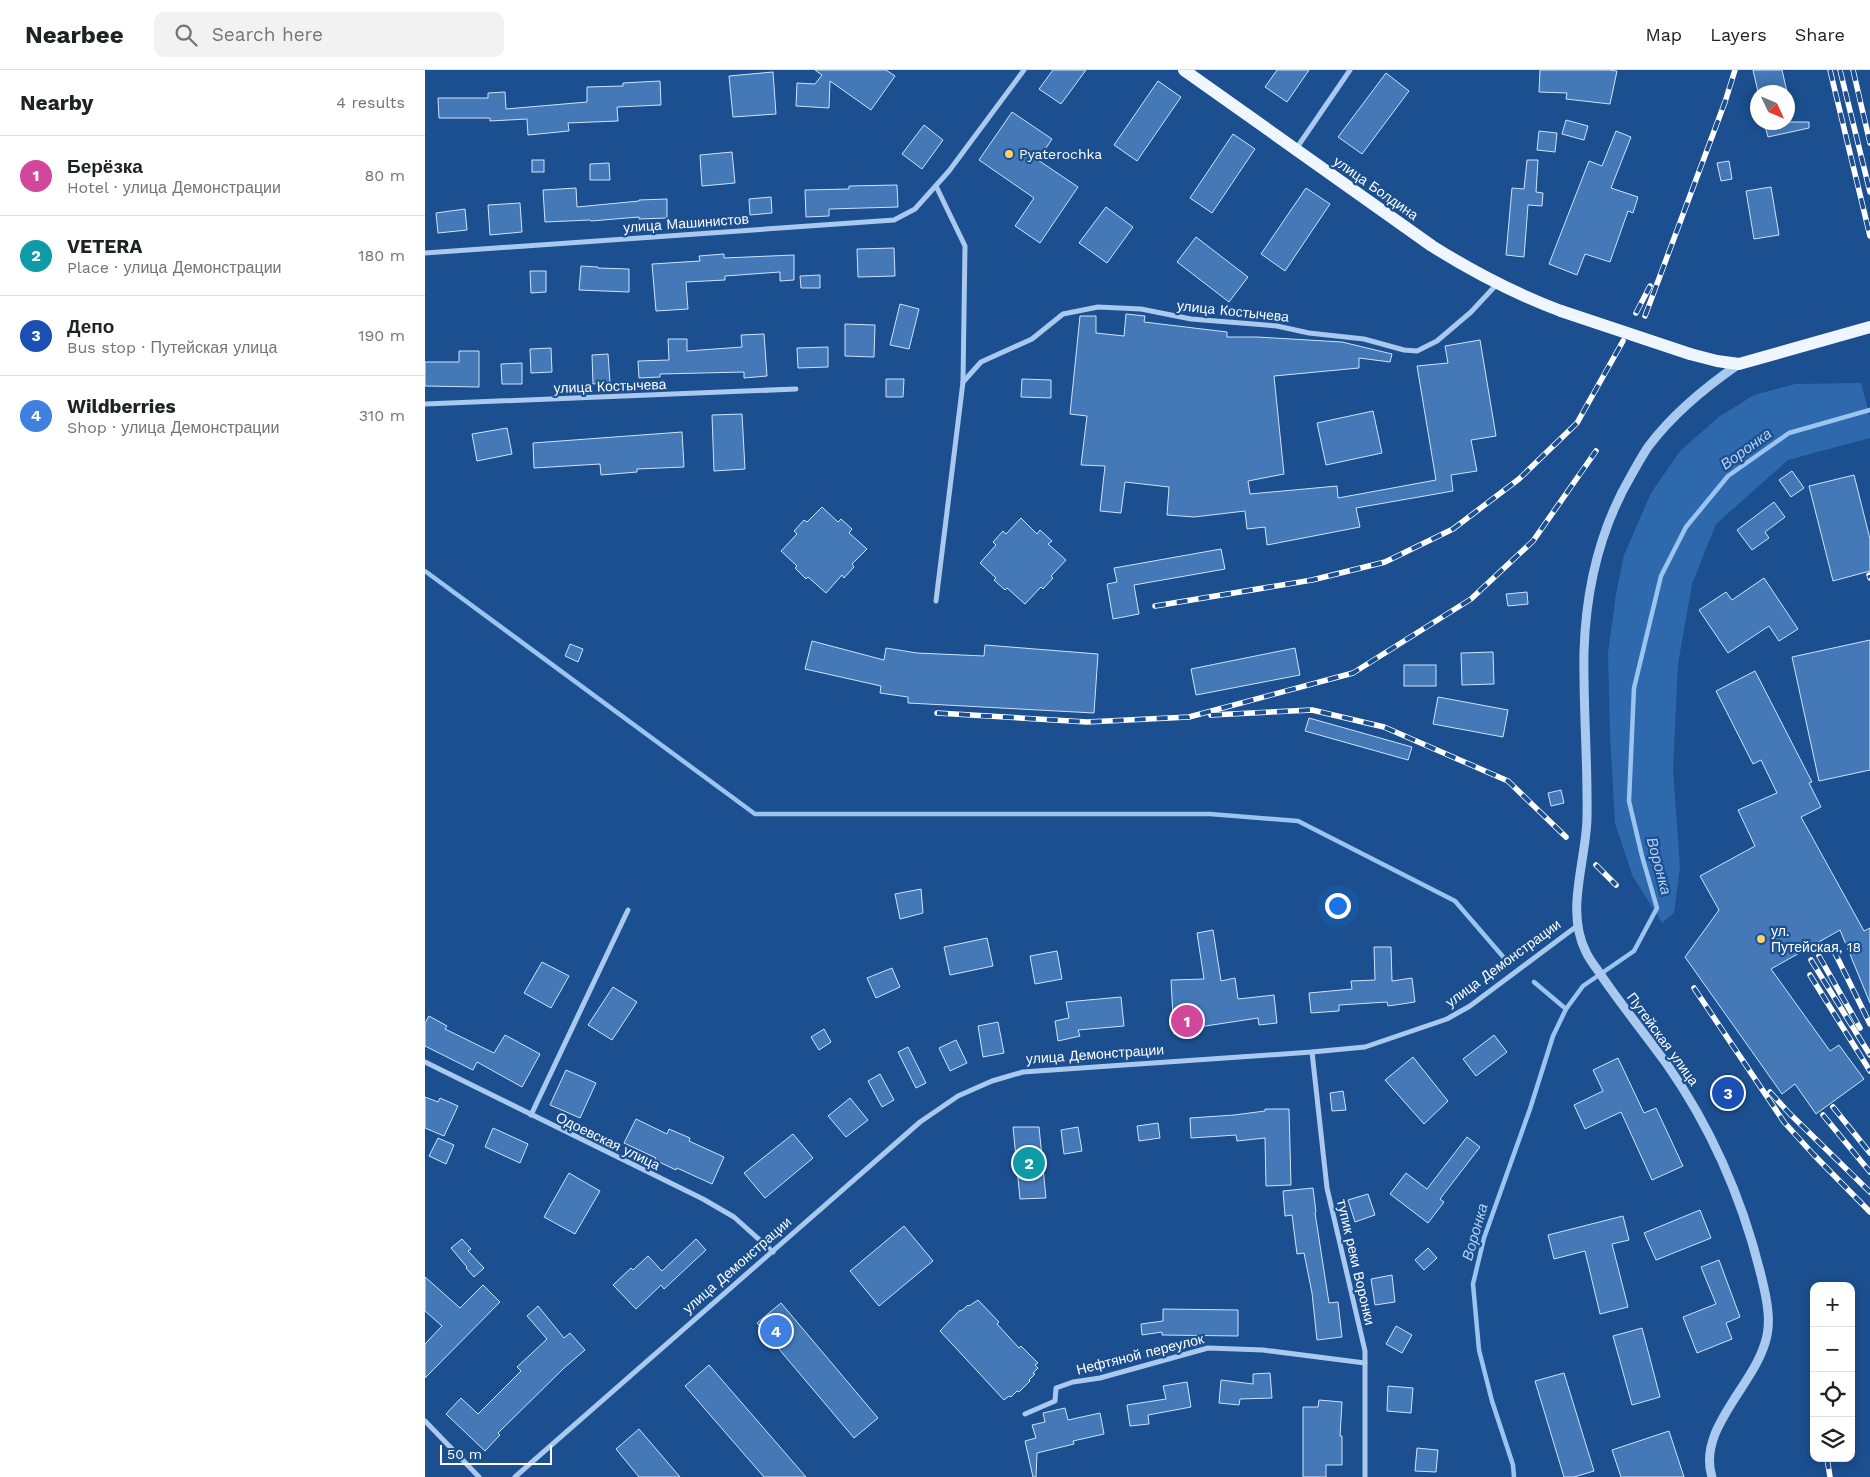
<!DOCTYPE html>
<html lang="en">
<head>
<meta charset="utf-8">
<style>
  :root { --surface:#fff; --page:#f2f2f2; --text:#202124; --muted:#757577; --line:#e0e0e0; --accent:#7c3aed }
  body { margin:0; font-family:"Work Sans",sans-serif; background:var(--page); color:var(--text) }
  .controls { position:absolute; right:15px; bottom:15px; display:grid; overflow:hidden; border-radius:10px; box-shadow:0 2px 12px #0003 }
  .controls button { width:45px; height:45px; display:grid; place-items:center; padding:0; border:0; border-bottom:1px solid var(--line); background:var(--surface); color:var(--text); font:25px sans-serif }
  .compass { position:absolute; left:1325px; top:15px; width:45px; height:45px; border-radius:50%; background:var(--surface); box-shadow:0 2px 12px #0003; rotate:134deg }
  .scale { position:absolute; left:15px; bottom:12px; width:112px; box-sizing:border-box; padding-left:5px; border:2px solid #fff; border-top:0; font-size:14px; line-height:18px; white-space:nowrap; color:#fff; -webkit-text-stroke:4px #1b4f8f; paint-order:stroke }
  .you { position:absolute; left:912px; top:835px; width:18px; height:18px; margin:-12px; border:4px solid #fff; border-radius:50%; background:#1a73e8; box-shadow:0 0 0 8px #1a73e833 }
  .badge { display:grid; place-items:center; width:32px; height:32px; border-radius:50%; background:var(--accent); color:#fff; font-size:16px; font-weight:700 }
  .pin { position:absolute; translate:-50% -50%; border:2px solid #fff; box-shadow:0 1px 5px #0006 }
  .list { margin:0; padding:0; list-style:none }
  h2 { display:flex; justify-content:space-between; align-items:center; height:65px; margin:0; padding:0 20px; font-size:21px }
  h2 small { font-size:16px; font-weight:400; color:var(--muted) }
  .list li { display:grid; grid-template-columns:32px 1fr auto; gap:15px; align-items:center; box-sizing:border-box; height:80px; padding:0 20px; border-top:1px solid var(--line) }
  .list b { display:block; font-size:19px; white-space:nowrap }
  .list p { margin:0; font-size:16px; white-space:nowrap; color:var(--muted) }
  .list em { font-size:16px; font-style:normal; color:var(--muted) }
  .icon { flex:none; width:28px; height:28px; fill:none; stroke:currentColor; stroke-width:2; stroke-linecap:round; stroke-linejoin:round }
  .map { position:relative; flex:none; width:1445px; height:1407px; overflow:hidden }
  header { display:flex; align-items:center; gap:30px; box-sizing:border-box; height:70px; padding:0 25px; background:var(--surface); border-bottom:1px solid var(--line) }
  header strong { font-size:24px }
  nav { display:flex; gap:28px; margin-inline-start:auto; font-size:18px }
  .search { width:350px; height:45px; background:var(--page); display:flex; align-items:center; gap:12px; box-sizing:border-box; padding:0 18px; border-radius:10px; color:var(--muted); font-size:19px }
  main { display:flex }
  aside { flex:1; background:var(--surface) }
  .map>svg:first-child { display:block }
</style>
</head>
<body>
<header>
<strong>Nearbee</strong>
<div class="search"><svg class="icon" aria-label="search" viewBox="0 0 24 24"><circle cx="10" cy="10" r="6"/><path d="M15 15l6 6"/></svg>Search here</div>
<nav><a>Map</a><a>Layers</a><a>Share</a></nav>
</header>
<main>
<aside>
<h2>Nearby<small>4 results</small></h2>
<ul class="list">
<li><span class="badge" style="background:#d1479c">1</span><div><b>Берёзка</b><p>Hotel · улица Демонстрации</p></div><em>80 m</em></li>
<li><span class="badge" style="background:#0f9aa8">2</span><div><b>VETERA</b><p>Place · улица Демонстрации</p></div><em>180 m</em></li>
<li><span class="badge" style="background:#1a4fb4">3</span><div><b>Депо</b><p>Bus stop · Путейская улица</p></div><em>190 m</em></li>
<li><span class="badge" style="background:#3f7fe0">4</span><div><b>Wildberries</b><p>Shop · улица Демонстрации</p></div><em>310 m</em></li>
</ul>
</aside>
<div class="map">
<svg width="1445" height="1407" viewBox="0 0 1445 1407">
  <rect width="100%" height="100%" fill="#1b4f8f"/>
  <!-- green -->
  <polygon fill="#2e69ad" points="1436,313 1445,347 1445,368 1363,390 1291,454 1267,514 1253,594 1248,699 1255,797 1249,843 1237,853 1207,805 1190,753 1185,664 1183,583 1191,524 1199,485 1226,423 1255,381 1295,346 1329,325 1370,314"/>
  <g fill="none" stroke-linecap="round" stroke-linejoin="round">
    <!-- stream -->
    <g stroke="#9cc4f0" stroke-width="4.5">
      <polyline points="0,501 330,744 785,744 873,751 1030,831 1080,889"/>
      <polyline points="1109,912 1141,939"/>
      <polyline points="1089,1407 1088,1395 1067,1331 1054,1280 1048,1214 1059,1168 1105,1039 1128,966 1141,939 1158,916 1209,881 1232,838 1217,786 1204,731 1209,618 1236,506 1261,457 1303,406 1364,363 1445,340"/>
    </g>
  </g>
  <!-- building -->
  <g fill="#4478b7" stroke="#cfe3fa">
    <polygon points="390,0 461,0 470,6 446,40 405,11 404,38 371,36 372,13 390,14 397,5"/>
    <polygon points="628,0 661,0 636,34 614,19"/>
    <polygon points="852,0 884,0 862,32 840,17"/>
    <polygon points="1115,0 1184,0 1192,1 1185,34 1141,29 1142,23 1114,22"/>
    <polygon points="1328,0 1357,0 1362,22 1333,22"/>
    <polygon points="348,2 351,44 308,47 304,6"/>
    <polygon points="961,3 984,21 937,84 913,67"/>
    <polygon points="235,11 236,35 192,37 193,51 143,53 144,61 103,65 102,49 65,51 65,48 14,48 13,28 63,28 63,23 80,22 81,39 162,32 162,17 198,16 198,13"/>
    <polygon points="733,11 756,27 712,91 689,75"/>
    <polygon points="587,42 627,69 613,90 653,117 615,173 590,156 609,128 554,90"/>
    <polygon points="1141,50 1163,56 1159,70 1137,64"/>
    <polygon points="1339,52 1384,52 1384,58 1343,67"/>
    <polygon points="499,55 518,70 497,99 477,84"/>
    <polygon points="1114,61 1132,63 1130,82 1112,80"/>
    <polygon points="1191,61 1206,67 1186,118 1213,127 1208,143 1203,141 1185,192 1160,184 1152,205 1124,194 1164,91 1177,96"/>
    <polygon points="808,64 830,79 787,143 765,128"/>
    <polygon points="307,82 310,113 277,116 275,85"/>
    <rect x="107" y="90" width="12" height="12"/>
    <polygon points="1102,90 1113,90 1111,122 1118,123 1117,136 1103,135 1099,187 1081,185 1087,118 1099,119"/>
    <polygon points="1304,91 1307,109 1296,111 1292,93"/>
    <polygon points="184,93 185,110 165,110 165,94"/>
    <polygon points="472,115 473,137 404,139 404,146 381,147 380,120 424,119 424,116"/>
    <polygon points="1346,117 1354,165 1329,169 1321,121"/>
    <polygon points="151,118 152,137 214,131 214,130 242,129 242,148 214,149 214,147 166,151 165,150 120,152 118,120"/>
    <polygon points="881,118 905,134 860,201 836,184"/>
    <polygon points="346,127 347,143 325,145 324,129"/>
    <polygon points="95,133 97,162 65,165 63,135"/>
    <polygon points="681,137 708,157 682,193 654,173"/>
    <polygon points="40,139 42,160 13,163 11,143"/>
    <polygon points="771,167 823,207 804,232 752,192"/>
    <polygon points="469,178 470,206 433,207 432,179"/>
    <polygon points="299,184 299,188 369,185 369,210 355,211 355,202 300,206 300,210 261,212 263,239 231,241 227,194 275,191 274,186"/>
    <polygon points="156,196 173,197 173,198 204,199 204,222 154,220"/>
    <polygon points="105,201 121,201 121,222 106,223"/>
    <polygon points="395,205 395,218 376,218 375,206"/>
    <polygon points="475,234 494,239 484,279 465,275"/>
    <polygon points="701,244 720,246 719,252 802,262 802,267 832,267 917,272 967,284 965,292 934,288 934,298 849,306 859,404 823,411 825,424 912,416 913,428 1011,410 992,296 1023,293 1020,276 1055,270 1071,366 1046,370 1052,401 1026,405 1028,421 931,438 935,457 842,475 840,457 822,459 820,441 769,447 742,445 744,417 700,412 696,443 675,441 680,396 656,395 662,346 645,344 655,246 671,246 671,263 699,266"/>
    <polygon points="420,254 450,255 449,287 420,286"/>
    <polygon points="339,264 342,306 319,308 319,302 235,304 235,307 214,308 213,291 244,290 243,269 262,269 262,281 317,277 316,265"/>
    <polygon points="403,277 403,297 373,298 372,278"/>
    <polygon points="126,278 127,302 106,303 105,279"/>
    <polygon points="34,281 54,281 54,317 0,316 0,292 34,292"/>
    <polygon points="183,284 185,312 168,314 167,285"/>
    <polygon points="97,293 97,314 77,314 76,294"/>
    <polygon points="461,309 479,309 478,327 461,327"/>
    <polygon points="597,309 626,310 626,328 596,327"/>
    <polygon points="948,341 957,383 901,395 892,353"/>
    <polygon points="317,344 320,399 289,401 287,345"/>
    <polygon points="82,358 87,384 52,391 47,364"/>
    <polygon points="257,362 259,397 212,399 212,402 176,405 175,394 109,398 108,373"/>
    <polygon points="1367,401 1379,418 1366,427 1354,410"/>
    <polygon points="1429,405 1445,469 1445,501 1408,511 1384,416"/>
    <polygon points="1349,432 1360,447 1340,462 1344,468 1327,480 1312,460"/>
    <polygon points="397,437 413,452 416,449 427,459 424,463 442,479 427,494 429,497 419,508 417,505 401,523 383,507 381,509 370,498 372,496 356,481 372,464 369,461 379,450 382,452"/>
    <polygon points="596,448 612,464 615,460 627,471 623,474 641,490 626,506 628,508 618,519 616,517 600,534 582,518 580,520 569,510 571,508 555,493 571,475 568,472 578,461 581,464"/>
    <polygon points="796,479 800,499 709,515 714,544 688,549 682,514 692,512 689,498"/>
    <polygon points="1339,508 1373,559 1354,571 1344,556 1303,583 1274,540 1301,522 1307,530"/>
    <polygon points="1102,522 1103,534 1083,536 1081,524"/>
    <polygon points="1445,570 1445,700 1394,711 1367,587"/>
    <polygon points="387,571 459,590 461,578 492,583 559,586 560,575 673,584 669,643 483,633 483,627 455,623 456,616 380,599"/>
    <polygon points="145,574 158,579 153,592 140,586"/>
    <polygon points="870,578 875,605 771,625 766,599"/>
    <polygon points="1068,582 1069,614 1037,615 1036,583"/>
    <rect x="979" y="595" width="32" height="21"/>
    <polygon points="1330,601 1387,712 1384,713 1396,737 1376,747 1439,861 1445,858 1445,933 1415,860 1346,899 1405,981 1414,975 1439,1009 1391,1044 1370,1014 1357,1024 1260,887 1294,840 1275,806 1330,776 1313,740 1352,723 1336,690 1328,694 1291,621"/>
    <polygon points="1013,627 1083,640 1078,667 1008,654"/>
    <polygon points="884,648 987,677 983,690 880,661"/>
    <polygon points="1136,720 1139,733 1126,736 1123,723"/>
    <polygon points="496,819 498,843 475,849 470,824"/>
    <polygon points="788,860 796,911 810,908 813,929 849,925 852,953 834,955 833,948 774,957 774,963 749,964 746,910 779,909 772,863"/>
    <polygon points="562,868 568,896 525,905 519,877"/>
    <polygon points="949,877 966,877 967,911 987,908 990,932 963,936 962,932 914,935 914,941 886,943 884,923 927,919 926,911 950,910"/>
    <polygon points="632,881 637,909 610,914 605,886"/>
    <polygon points="117,892 144,906 126,938 99,923"/>
    <polygon points="467,898 475,917 451,928 442,908"/>
    <polygon points="188,917 212,932 187,970 163,955"/>
    <polygon points="696,927 699,956 653,960 655,966 633,971 630,951 644,948 641,932"/>
    <polygon points="4,946 22,956 20,959 69,983 80,965 115,984 97,1017 52,992 48,1000 0,976 0,953"/>
    <polygon points="573,952 579,983 558,987 553,956"/>
    <polygon points="399,959 406,972 394,980 386,967"/>
    <polygon points="1069,965 1082,982 1051,1006 1038,989"/>
    <polygon points="531,970 542,993 525,1001 514,978"/>
    <polygon points="483,977 501,1013 491,1018 473,982"/>
    <polygon points="988,987 1023,1031 999,1054 960,1010"/>
    <polygon points="1193,988 1219,1043 1231,1038 1258,1096 1227,1110 1196,1042 1160,1059 1149,1035 1178,1021 1168,1000"/>
    <polygon points="141,1000 171,1013 155,1048 125,1035"/>
    <polygon points="455,1004 469,1030 457,1037 443,1011"/>
    <polygon points="918,1021 921,1040 907,1041 905,1023"/>
    <polygon points="0,1027 13,1032 15,1028 33,1036 19,1066 0,1058"/>
    <polygon points="425,1028 443,1050 421,1067 403,1046"/>
    <polygon points="840,1039 864,1039 866,1115 841,1116 840,1068 812,1071 811,1065 766,1068 765,1048 809,1045 840,1041"/>
    <polygon points="211,1049 242,1064 244,1059 265,1068 264,1071 299,1087 287,1114 252,1098 251,1100 230,1090 231,1088 199,1073"/>
    <polygon points="733,1053 735,1068 714,1071 712,1056"/>
    <polygon points="588,1057 614,1057 621,1128 595,1129"/>
    <polygon points="653,1057 657,1081 639,1084 636,1060"/>
    <polygon points="68,1058 103,1074 95,1093 60,1077"/>
    <polygon points="368,1064 388,1088 340,1128 319,1103"/>
    <polygon points="1042,1067 1055,1077 1015,1129 1019,1132 1003,1153 965,1124 981,1103 1002,1119"/>
    <polygon points="13,1068 29,1075 21,1094 4,1086"/>
    <polygon points="144,1103 175,1121 150,1164 119,1147"/>
    <polygon points="888,1118 891,1142 890,1143 904,1233 913,1232 917,1267 892,1270 887,1223 879,1183 872,1184 867,1145 860,1146 858,1121"/>
    <polygon points="943,1124 950,1145 930,1152 923,1130"/>
    <polygon points="1275,1140 1286,1168 1231,1190 1219,1163"/>
    <polygon points="1198,1146 1204,1170 1187,1174 1203,1237 1175,1244 1160,1181 1129,1189 1123,1165"/>
    <polygon points="479,1156 508,1191 454,1236 425,1201"/>
    <polygon points="37,1169 46,1179 43,1181 59,1198 49,1207 41,1198 42,1197 26,1178"/>
    <polygon points="271,1169 281,1180 239,1219 236,1215 211,1239 188,1215 206,1198 208,1200 223,1186 237,1201"/>
    <polygon points="1003,1178 1012,1188 999,1200 990,1190"/>
    <polygon points="1294,1190 1315,1247 1301,1253 1307,1269 1272,1283 1258,1247 1291,1234 1276,1197"/>
    <polygon points="967,1205 970,1232 950,1235 946,1209"/>
    <polygon points="0,1207 35,1238 58,1215 75,1232 0,1308 0,1274 17,1256 0,1241"/>
    <polygon points="553,1230 574,1252 572,1254 594,1278 596,1276 613,1293 610,1295 613,1298 608,1303 610,1304 604,1310 605,1311 594,1322 592,1321 586,1327 584,1326 579,1330 515,1261 535,1240 536,1241 543,1235 544,1236"/>
    <polygon points="356,1233 453,1348 429,1368 332,1253"/>
    <polygon points="113,1236 139,1268 145,1263 160,1280 139,1298 73,1363 75,1365 60,1381 21,1344 36,1328 53,1344 96,1301 92,1297 122,1269 102,1246"/>
    <polygon points="738,1239 813,1240 813,1266 737,1265 737,1262 717,1265 716,1254 738,1251"/>
    <polygon points="971,1256 987,1265 977,1283 961,1274"/>
    <polygon points="1217,1258 1235,1327 1207,1335 1188,1266"/>
    <polygon points="284,1295 381,1407 339,1407 260,1316"/>
    <polygon points="845,1303 847,1328 815,1329 814,1335 794,1333 796,1310 828,1314 828,1304"/>
    <polygon points="1139,1303 1169,1401 1149,1407 1139,1407 1110,1311"/>
    <polygon points="762,1312 766,1337 723,1345 724,1354 705,1356 702,1335 741,1329 738,1316"/>
    <polygon points="963,1316 988,1318 986,1343 962,1341"/>
    <polygon points="894,1330 917,1332 915,1366 917,1366 917,1395 901,1395 901,1407 878,1407 878,1337 893,1337"/>
    <polygon points="640,1338 643,1350 675,1343 679,1364 648,1371 649,1374 612,1383 611,1407 608,1407 600,1371 611,1368 607,1355 620,1352 618,1343"/>
    <polygon points="214,1359 255,1407 214,1407 191,1379"/>
    <polygon points="1244,1361 1259,1407 1196,1407 1187,1380"/>
    <polygon points="992,1378 1013,1380 1011,1402 990,1401"/>
  </g>
  <g fill="none" stroke-linecap="round" stroke-linejoin="round">
    <!-- minor -->
    <g stroke="#a9c9ee" stroke-width="5">
      <polyline points="871,79 925,0"/>
      <polyline points="0,183 469,150 490,139 524,101 599,0"/>
      <polyline points="538,312 556,292 607,269 638,244 673,237 716,239 766,249 852,256 884,263 939,269 979,280 992,281 1012,271 1046,242 1072,214"/>
      <polyline points="0,334 371,319"/>
      <polyline points="511,531 538,312 540,176 511,116"/>
      <polyline points="887,982 902,1118 940,1281 940,1407"/>
      <polyline points="0,992 278,1129 309,1147 348,1182"/>
      <polyline points="106,1045 203,840"/>
      <polyline points="600,1344 630,1331 631,1318 648,1312 675,1308 783,1278 838,1280 940,1293"/>
      <polyline points="0,1351 54,1407"/>
      <polyline points="90,1407 495,1052 533,1026 567,1011 598,1002 887,982 940,977 1022,949 1045,936 1152,856"/>
    </g>
    <!-- tertiary -->
    <path stroke="#a9c9ee" stroke-width="9" d="M1287,1407C1272,1360 1327,1317 1340,1273C1346,1255 1343,1236 1339,1218C1321,1138 1288,1060 1241,993C1220,964 1198,937 1178,908C1173,900 1165,891 1161,882C1140,841 1161,792 1162,748C1163,693 1158,637 1159,581C1161,518 1175,458 1207,404C1212,395 1217,386 1223,377C1246,346 1282,316 1314,294"/>
    <!-- primary -->
    <g stroke="#f0f6ff" stroke-width="12">
      <path d="M759,0L1007,176C1050,203 1088,223 1136,241"/>
      <polyline points="1265,284 1292,291 1314,294 1445,257"/>
    </g>
    <defs>
      <g id="rail">
        <polyline points="1405,0 1445,166"/>
        <polyline points="1415,0 1445,122"/>
        <polyline points="1428,0 1445,73"/>
        <polyline points="1211,243 1225,216"/>
        <polyline points="1220,246 1300,32 1310,0"/>
        <polyline points="1444,505 1445,508"/>
        <polyline points="730,536 887,510 960,492 1028,459 1094,409 1152,353 1198,271"/>
        <polyline points="512,643 662,652 764,647 928,603 1046,529 1108,471 1171,381"/>
        <polyline points="786,645 887,640 959,657 1083,711 1141,767"/>
        <polyline points="1171,795 1191,815"/>
        <polyline points="1408,879 1445,954"/>
        <polyline points="1394,886 1435,958"/>
        <polyline points="1386,890 1445,985"/>
        <polyline points="1385,905 1445,1001"/>
        <polyline points="1269,918 1359,1052 1388,1084 1445,1142"/>
        <polyline points="1345,1022 1364,1043 1445,1122"/>
        <polyline points="1408,1037 1445,1083"/>
        <polyline points="1398,1045 1445,1102"/>
        <polyline points="1402,1388 1405,1407"/>
      </g>
    </defs>
    <!-- rail casing -->
    <use href="#rail" stroke="#fff" stroke-width="5.5"/>
    <!-- rail -->
    <use href="#rail" stroke="#1b4f8f" stroke-width="4" stroke-dasharray="11" stroke-linecap="butt"/>
    <!-- primary-bridge -->
    <polyline stroke="#f0f6ff" stroke-width="12" points="1136,241 1265,284"/>
  </g>
  <!-- markers -->
  <g fill="#ffd166" stroke="#1b4f8f" stroke-width="2">
    <circle cx="584" cy="84" r="5"/>
    <circle cx="1336" cy="869" r="5"/>
  </g>
  <g text-anchor="middle" stroke-width="4.5" stroke-linejoin="round" paint-order="stroke">
    <!-- poi labels -->
    <g font-size="14" fill="#fff" stroke="#1b4f8f" text-anchor="start">
      <text x="594" y="89">Pyaterochka</text>
      <text x="1346" y="866">ул.<tspan x="1346" dy="16">Путейская, 18</tspan></text>
    </g>
    <!-- street labels -->
    <g font-size="14" fill="#fff" stroke="#1b4f8f">
      <text transform="translate(951 118) rotate(35)" y="5">улица Болдина</text>
      <text transform="translate(261 153) rotate(-4)" y="5">улица Машинистов</text>
      <text transform="translate(808 241) rotate(6)" y="5">улица Костычева</text>
      <text transform="translate(185 316) rotate(-2)" y="5">улица Костычева</text>
      <text transform="translate(1078 893) rotate(-36)" y="5">улица Демонстрации</text>
      <text transform="translate(1238 969) rotate(54)" y="5">Путейская улица</text>
      <text transform="translate(670 984) rotate(-4)" y="5">улица Демонстрации</text>
      <text transform="translate(183 1071) rotate(26)" y="5">Одоевская улица</text>
      <text transform="translate(931 1192) rotate(77)" y="5">тупик реки Воронки</text>
      <text transform="translate(312 1195) rotate(-41)" y="5">улица Демонстрации</text>
      <text transform="translate(715 1284) rotate(-14)" y="5">Нефтяной переулок</text>
    </g>
    <!-- water labels -->
    <g font-size="15" font-style="italic" fill="#b5d3f5" stroke="#1b4f8f">
      <text transform="translate(1321 379) rotate(-36)" y="5">Воронка</text>
      <text transform="translate(1234 796) rotate(75)" y="5">Воронка</text>
      <text transform="translate(1050 1162) rotate(-74)" y="5">Воронка</text>
    </g>
  </g>
</svg>
<div class="controls">
<button>+</button>
<button>−</button>
<button><svg class="icon" aria-label="locate" viewBox="0 0 24 24"><circle cx="12" cy="12" r="6"/><path d="M12 2v4M12 18v4M2 12h4M18 12h4"/></svg></button>
<button><svg class="icon" aria-label="layers" viewBox="0 0 24 24"><path d="M12 4l9 5-9 5-9-5zM3 14l9 5 9-5"/></svg></button>
</div>
<svg class="compass" viewBox="-18 -18 36 36"><path d="M0-13l5 13h-10z" fill="#e53935"/><path d="M0 13l5-13h-10z" fill="#757577"/></svg>
<div class="scale">50 m</div>
<div class="you"></div>
<div class="pin badge" style="left:762px;top:951px;background:#d1479c">1</div>
<div class="pin badge" style="left:604px;top:1093px;background:#0f9aa8">2</div>
<div class="pin badge" style="left:1303px;top:1023px;background:#1a4fb4">3</div>
<div class="pin badge" style="left:351px;top:1261px;background:#3f7fe0">4</div>
</div>
</main>
</body>
</html>
